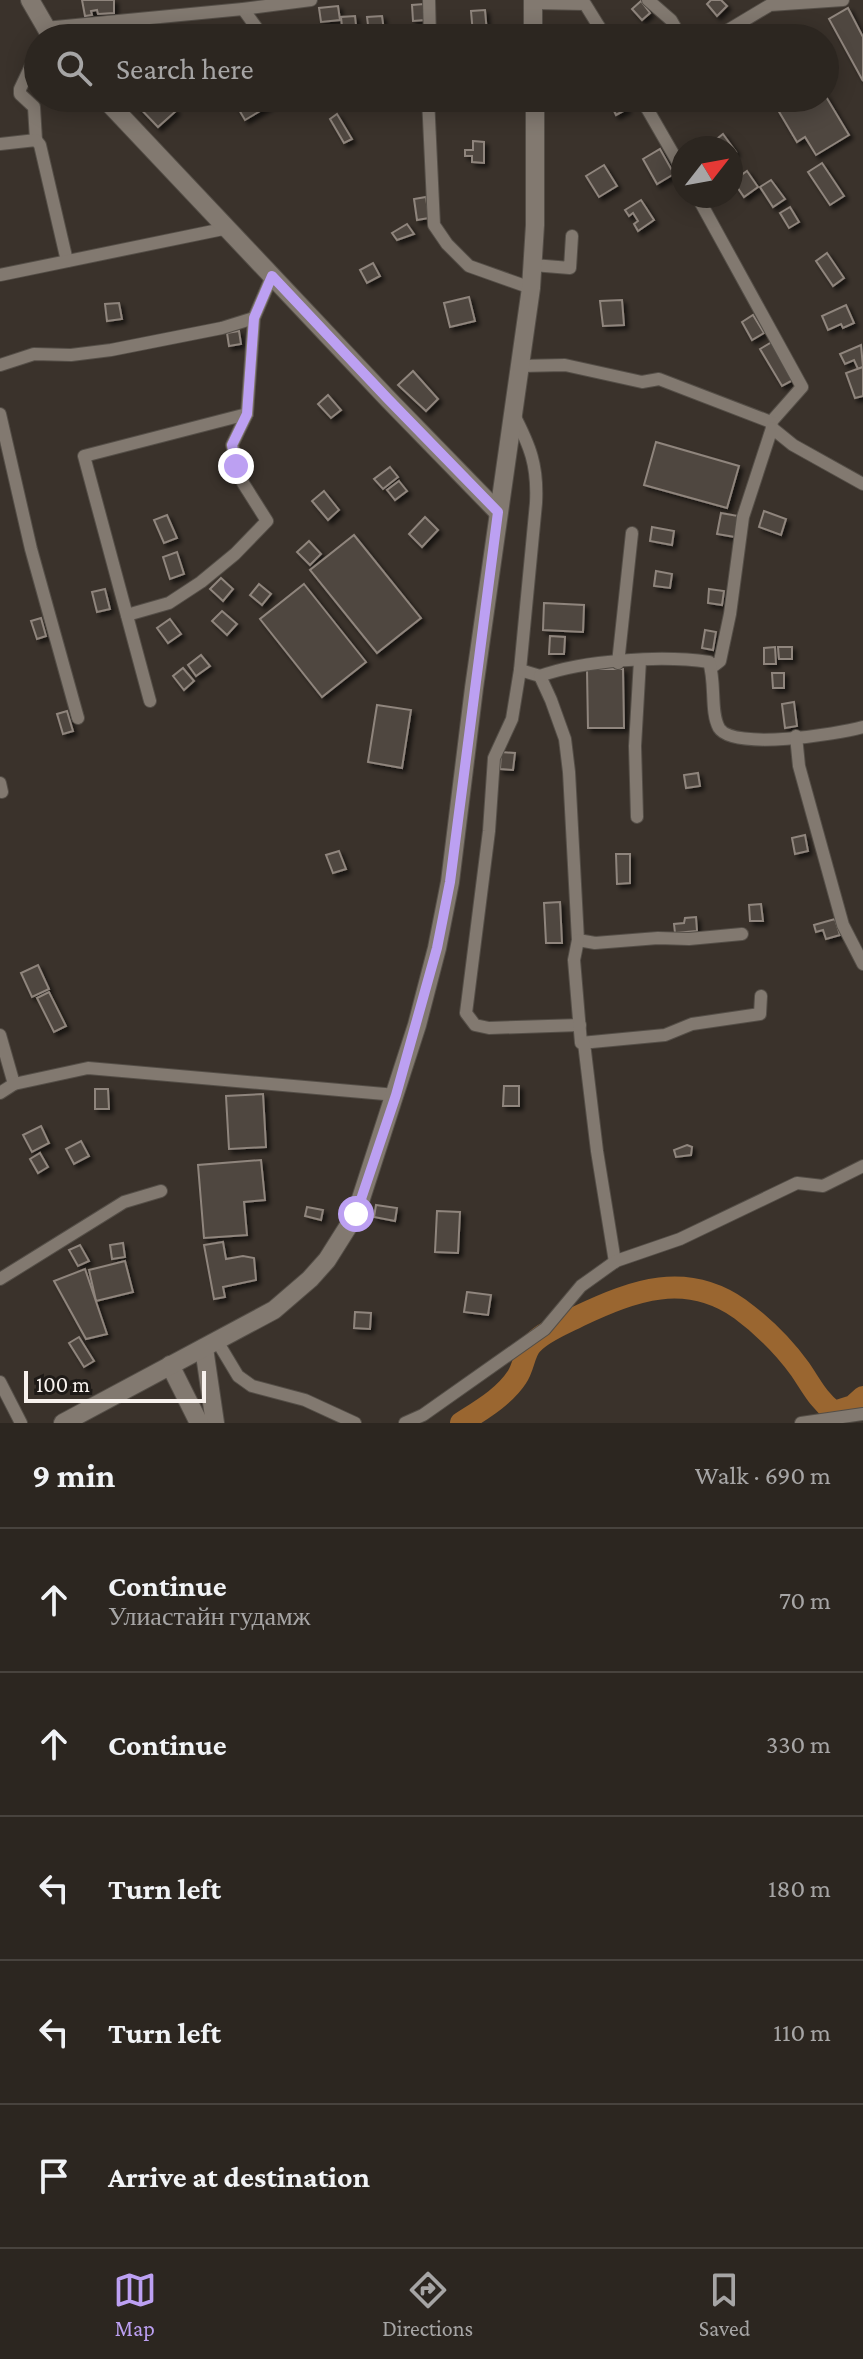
<!DOCTYPE html>
<html lang="en">
<head>
<meta charset="utf-8">
<style>
  :root { --surface:#2c2620; --page:#38322d; --text:#f1f3f6; --muted:#a6a5a5; --line:#48433e; --accent:#bca0f2 }
  body { margin:0; font-family:"Crimson Pro",serif; background:var(--page); color:var(--text) }
  .compass { position:absolute; left:671px; top:136px; width:72px; height:72px; border-radius:50%; background:var(--surface); box-shadow:0 4px 20px #0003; rotate:59deg }
  .scale { position:absolute; left:24px; bottom:20px; width:182px; box-sizing:border-box; padding-left:8px; border:4px solid #f7f1ed; border-top:0; font-size:22px; line-height:28px; white-space:nowrap; color:#f7f1ed; -webkit-text-stroke:6px #1e1a17; paint-order:stroke }
  .stop { position:absolute; width:24px; height:24px; margin:-18px; border:6px solid #bca0f2; border-radius:50%; background:#fff }
  .stop.end { background:#bca0f2; border-color:#fff; box-shadow:0 2px 8px #0008 }
  .list { margin:0; padding:0; list-style:none }
  h2 { display:flex; justify-content:space-between; align-items:center; height:104px; margin:0; padding:0 32px; font-size:34px }
  h2 small { font-size:26px; font-weight:400; color:var(--muted) }
  .list li { display:grid; grid-template-columns:52px 1fr auto; gap:24px; align-items:center; box-sizing:border-box; height:144px; padding:0 32px; border-top:2px solid var(--line) }
  .list b { display:block; font-size:30px; white-space:nowrap }
  .list p { margin:0; font-size:26px; white-space:nowrap; color:var(--muted) }
  .list em { font-size:26px; font-style:normal; color:var(--muted) }
  .icon { flex:none; width:44px; height:44px; fill:none; stroke:currentColor; stroke-width:2; stroke-linecap:round; stroke-linejoin:round }
  .map { position:relative; flex:none; width:863px; height:1423px; overflow:hidden }
  .search { position:absolute; background:var(--surface); box-shadow:0 4px 20px #0003; left:24px; right:24px; top:24px; height:88px; display:flex; align-items:center; gap:20px; box-sizing:border-box; padding:0 28px; border-radius:44px; color:var(--muted); font-size:30px }
  .sheet { height:824px; background:var(--surface) }
  nav { display:flex; justify-content:space-around; align-items:center; box-sizing:border-box; height:112px; border-top:2px solid var(--line); background:var(--surface); font-size:22px; color:var(--muted) }
  nav a { display:grid; justify-items:center; gap:4px }
  nav .on { color:var(--accent) }
  .map>svg:first-child { display:block }
</style>
</head>
<body>
<div class="map">
<svg width="863" height="1423" viewBox="0 0 863 1423">
  <defs>
    <filter id="shadow"><feDropShadow dx="3.5" dy="3.5" stdDeviation="2" flood-color="#0009"/></filter>
  </defs>
  <rect width="100%" height="100%" fill="#3a322b"/>
  <g fill="none" stroke-linecap="round" stroke-linejoin="round">
    <!-- river -->
    <path stroke="#9a6630" stroke-width="22" d="M461,1423C481,1410 504,1397 517,1377C524,1367 524,1352 532,1344C544,1331 564,1324 579,1316C634,1290 686,1271 740,1309C763,1326 784,1347 800,1369C811,1385 818,1400 834,1412L853,1406L863,1397"/>
  </g>
  <!-- building -->
  <g fill="#4f473f" stroke="#8f857d" stroke-width="2" filter="url(#shadow)">
    <polygon points="82,0 114,0 114,13 98,14 97,10 91,11 92,15 85,16"/>
    <polygon points="711,0 721,0 727,6 717,16 707,4"/>
    <polygon points="641,1 650,13 642,20 632,9"/>
    <polygon points="424,4 425,20 413,21 412,5"/>
    <polygon points="338,6 340,20 321,22 319,8"/>
    <polygon points="848,8 863,37 863,81 829,19"/>
    <polygon points="485,10 487,33 473,34 471,11"/>
    <polygon points="355,16 357,35 343,36 341,17"/>
    <polygon points="382,16 384,31 369,33 367,17"/>
    <polygon points="825,95 849,135 816,155 805,137 797,142 778,110 799,98 825,98"/>
    <polygon points="134,98 164,98 176,111 158,127 132,100"/>
    <polygon points="232,98 282,98 245,120"/>
    <polygon points="608,98 621,98 627,109 616,115"/>
    <polygon points="337,114 352,139 344,143 330,119"/>
    <polygon points="723,134 736,152 731,156 731,148 709,148 708,146"/>
    <polygon points="473,141 484,142 484,163 472,162 472,156 465,156 465,150 473,150"/>
    <polygon points="660,149 674,174 657,184 643,159"/>
    <polygon points="822,163 844,196 830,205 808,172"/>
    <polygon points="604,165 617,186 599,197 586,176"/>
    <polygon points="747,171 758,187 744,197 733,181"/>
    <polygon points="771,180 785,199 773,207 760,187"/>
    <polygon points="426,197 429,218 417,220 414,199"/>
    <polygon points="641,200 654,220 638,231 634,224 638,221 633,213 629,216 625,210"/>
    <polygon points="790,207 799,222 789,228 780,213"/>
    <polygon points="407,224 414,234 397,240 392,233"/>
    <polygon points="827,253 844,278 833,286 816,261"/>
    <polygon points="373,263 380,276 367,283 360,270"/>
    <polygon points="469,297 475,321 450,327 444,303"/>
    <polygon points="622,300 624,325 603,326 600,301"/>
    <polygon points="119,303 122,319 107,321 105,304"/>
    <polygon points="846,305 854,323 843,328 841,324 828,330 822,316"/>
    <polygon points="753,315 764,333 752,340 742,322"/>
    <polygon points="239,331 241,344 229,346 227,333"/>
    <polygon points="772,342 793,380 782,386 760,349"/>
    <polygon points="861,345 863,367 858,369 854,360 845,364 840,354"/>
    <polygon points="863,367 863,396 855,398 846,373"/>
    <polygon points="413,371 438,399 426,411 398,385"/>
    <polygon points="328,395 341,410 331,418 318,404"/>
    <polygon points="656,442 739,466 727,508 644,485"/>
    <polygon points="390,467 398,477 383,489 374,479"/>
    <polygon points="399,481 407,491 395,500 387,490"/>
    <polygon points="324,491 339,510 328,520 312,501"/>
    <polygon points="764,511 786,519 781,535 759,527"/>
    <polygon points="721,513 738,516 735,537 717,534"/>
    <polygon points="167,515 177,538 164,543 154,520"/>
    <polygon points="425,517 438,530 422,547 409,534"/>
    <polygon points="652,527 674,531 672,545 650,541"/>
    <polygon points="354,535 421,618 377,653 310,570"/>
    <polygon points="309,541 321,554 310,565 297,552"/>
    <polygon points="177,552 184,574 170,579 163,557"/>
    <polygon points="656,571 672,574 670,588 654,586"/>
    <polygon points="221,578 233,589 223,601 210,589"/>
    <polygon points="259,584 271,594 262,605 250,595"/>
    <polygon points="304,584 366,662 322,697 260,619"/>
    <polygon points="105,589 110,609 97,612 92,592"/>
    <polygon points="709,589 724,591 722,605 708,603"/>
    <polygon points="544,603 584,605 583,632 543,630"/>
    <polygon points="222,611 237,624 227,635 212,621"/>
    <polygon points="41,618 46,636 37,639 31,621"/>
    <polygon points="170,619 181,634 168,643 157,628"/>
    <polygon points="705,630 716,632 713,650 702,648"/>
    <polygon points="550,636 565,637 564,654 549,654"/>
    <polygon points="775,647 776,664 764,664 764,648"/>
    <polygon points="778,647 792,647 792,659 779,659"/>
    <polygon points="201,655 210,666 196,676 188,665"/>
    <polygon points="183,668 194,681 184,690 173,676"/>
    <polygon points="587,669 623,669 624,728 588,728"/>
    <polygon points="772,673 784,673 784,688 773,688"/>
    <polygon points="794,702 797,726 785,728 782,704"/>
    <polygon points="377,705 411,710 402,768 368,762"/>
    <polygon points="67,711 73,731 63,734 57,714"/>
    <polygon points="501,752 515,753 513,770 500,769"/>
    <polygon points="698,773 700,786 686,788 684,775"/>
    <polygon points="805,835 808,851 795,854 792,838"/>
    <polygon points="339,851 346,869 333,873 326,855"/>
    <polygon points="616,854 630,854 630,883 617,884"/>
    <polygon points="560,902 562,943 546,943 544,903"/>
    <polygon points="761,904 763,921 750,921 749,905"/>
    <polygon points="696,917 697,931 675,933 674,924 684,923 685,918"/>
    <polygon points="835,919 840,935 826,939 823,930 816,932 814,925"/>
    <polygon points="38,965 49,989 32,997 21,973"/>
    <polygon points="49,992 66,1026 54,1032 37,998"/>
    <polygon points="504,1086 519,1086 519,1106 503,1106"/>
    <polygon points="95,1089 108,1089 109,1109 95,1109"/>
    <polygon points="263,1094 266,1147 229,1149 226,1096"/>
    <polygon points="41,1126 49,1143 32,1152 23,1135"/>
    <polygon points="81,1141 89,1156 74,1164 66,1149"/>
    <polygon points="687,1145 692,1147 691,1155 676,1157 674,1150"/>
    <polygon points="40,1153 48,1167 38,1173 30,1159"/>
    <polygon points="261,1160 265,1200 244,1202 247,1235 204,1238 198,1165"/>
    <polygon points="376,1205 397,1208 395,1221 374,1217"/>
    <polygon points="307,1207 323,1210 321,1220 305,1216"/>
    <polygon points="437,1211 460,1212 458,1253 435,1252"/>
    <polygon points="223,1242 226,1259 243,1256 254,1258 256,1280 223,1287 225,1297 214,1299 204,1245"/>
    <polygon points="123,1243 125,1257 112,1259 110,1245"/>
    <polygon points="80,1245 89,1261 78,1266 69,1250"/>
    <polygon points="125,1261 133,1292 96,1301 89,1270"/>
    <polygon points="85,1269 107,1334 86,1339 54,1281"/>
    <polygon points="467,1292 491,1295 488,1315 464,1312"/>
    <polygon points="355,1312 371,1313 370,1329 354,1328"/>
    <polygon points="79,1337 94,1361 84,1367 69,1343"/>
  </g>
  <g fill="none" stroke-linecap="round" stroke-linejoin="round">
    <defs>
      <g id="street">
        <polyline points="429,0 430,38"/>
        <polyline points="648,0 671,20 679,34 686,38"/>
        <polyline points="533,3 585,4 606,38"/>
        <polyline points="243,9 264,38"/>
        <polyline points="45,28 243,9 311,0"/>
        <polyline points="715,38 770,5 843,0"/>
        <polyline points="428,98 434,225 447,244 469,266 531,288"/>
        <polyline points="641,98 683,171"/>
        <polyline points="36,140 34,107 20,94 20,89 38,51"/>
        <polyline points="0,144 36,140 40,145 67,261"/>
        <polyline points="697,196 802,387 771,422"/>
        <polyline points="533,265 570,268 572,236"/>
        <polyline points="0,275 228,228"/>
        <polyline points="0,365 34,354 71,355 111,350 222,328 254,318"/>
        <polyline points="520,366 565,365 642,382 659,379 771,422 772,428"/>
        <path d="M513,413C530,446 538,465 536,503L520,670L512,719L494,758L489,831L466,1013L475,1025L489,1028L580,1025"/>
        <polyline points="0,414 31,549 78,718"/>
        <polyline points="127,615 169,603 201,582 235,554 267,521 243,483 232,445 247,414 254,318 272,276"/>
        <polyline points="618,663 632,533"/>
        <polyline points="711,668 720,661 730,614 743,517 772,428 793,445 863,484"/>
        <polyline points="520,670 540,676 551,700 565,739 569,772 578,940 595,943 658,938 689,939 742,934"/>
        <path d="M540,676C584,660 662,655 709,662C716,683 710,712 719,728C733,751 838,734 863,727"/>
        <polyline points="150,701 84,456 247,414"/>
        <polyline points="796,736 799,766 843,925 863,964"/>
        <polyline points="0,783 2,792"/>
        <polyline points="637,817 635,746 640,660"/>
        <polyline points="578,940 574,960 581,1043 665,1035 692,1024 760,1014 761,996"/>
        <polyline points="0,1035 14,1084"/>
        <polyline points="584,1043 597,1151 615,1262"/>
        <polyline points="0,1093 14,1084 88,1068 396,1095"/>
        <polyline points="0,1279 124,1202 161,1191"/>
        <polyline points="217,1341 238,1376 252,1386 305,1400 355,1423"/>
        <polyline points="0,1382 21,1423"/>
        <polyline points="405,1423 423,1415 545,1329 581,1286 616,1261 680,1239 797,1183 823,1186 863,1166"/>
        <polyline points="801,1423 863,1414"/>
      </g>
      <g id="secondary">
        <polyline points="30,0 52,38"/>
        <polyline points="533,0 533,38"/>
        <polyline points="104,98 388,399 498,512"/>
        <polyline points="204,1348 215,1423"/>
        <polyline points="170,1365 199,1423"/>
        <polyline points="63,1423 274,1310 310,1279 327,1260 356,1214 417,1025 437,948 450,882 474,688 531,288 535,225 535,98"/>
      </g>
    </defs>
    <!-- street casing -->
    <use href="#street" stroke="#544e47" stroke-width="14"/>
    <!-- secondary casing -->
    <use href="#secondary" stroke="#544e47" stroke-width="20"/>
    <!-- street -->
    <use href="#street" stroke="#827970" stroke-width="12"/>
    <!-- secondary -->
    <use href="#secondary" stroke="#827970" stroke-width="18"/>
  </g>
  <g fill="none" stroke-linecap="round" stroke-linejoin="round">
    <!-- route -->
    <polyline stroke="#bca0f2" stroke-width="10" points="236,466 232,445 247,414 254,318 272,276 388,399 498,512 450,882 437,948 396,1095 356,1214"/>
  </g>
</svg>
<svg class="compass" viewBox="-18 -18 36 36"><path d="M0-13l5 13h-10z" fill="#e53935"/><path d="M0 13l5-13h-10z" fill="#a6a5a5"/></svg>
<div class="scale">100 m</div>
<div class="stop" style="left:356px;top:1214px"></div>
<div class="stop end" style="left:236px;top:466px"></div>
<div class="search"><svg class="icon" aria-label="search" viewBox="0 0 24 24"><circle cx="10" cy="10" r="6"/><path d="M15 15l6 6"/></svg>Search here</div>
</div>
<section class="sheet">
<h2>9 min<small>Walk · 690 m</small></h2>
<ul class="list">
<li><svg class="icon" aria-label="ahead" viewBox="0 0 24 24"><path d="M12 20V5M6 11l6-6 6 6"/></svg><div><b>Continue</b><p>Улиастайн гудамж</p></div><em>70 m</em></li>
<li><svg class="icon" aria-label="ahead" viewBox="0 0 24 24"><path d="M12 20V5M6 11l6-6 6 6"/></svg><div><b>Continue</b></div><em>330 m</em></li>
<li><svg class="icon" aria-label="left" viewBox="0 0 24 24"><path d="M17 20v-9H6M10 6l-5 5 5 5"/></svg><div><b>Turn left</b></div><em>180 m</em></li>
<li><svg class="icon" aria-label="left" viewBox="0 0 24 24"><path d="M17 20v-9H6M10 6l-5 5 5 5"/></svg><div><b>Turn left</b></div><em>110 m</em></li>
<li><svg class="icon" aria-label="arrive" viewBox="0 0 24 24"><path d="M6 21V4h12l-3 4 3 4H6"/></svg><div><b>Arrive at destination</b></div></li>
</ul>
</section>
<nav>
<a class="on"><svg class="icon" aria-label="map" viewBox="0 0 24 24"><path d="M3 6l6-2 6 2 6-2v14l-6 2-6-2-6 2zM9 4v14M15 6v14"/></svg>Map</a>
<a><svg class="icon" aria-label="directions" viewBox="0 0 24 24"><path d="M12 3l9 9-9 9-9-9zM9 14v-3h6M13 9l2 2-2 2"/></svg>Directions</a>
<a><svg class="icon" aria-label="saved" viewBox="0 0 24 24"><path d="M7 4h10v16l-5-4-5 4z"/></svg>Saved</a>
</nav>
</body>
</html>
